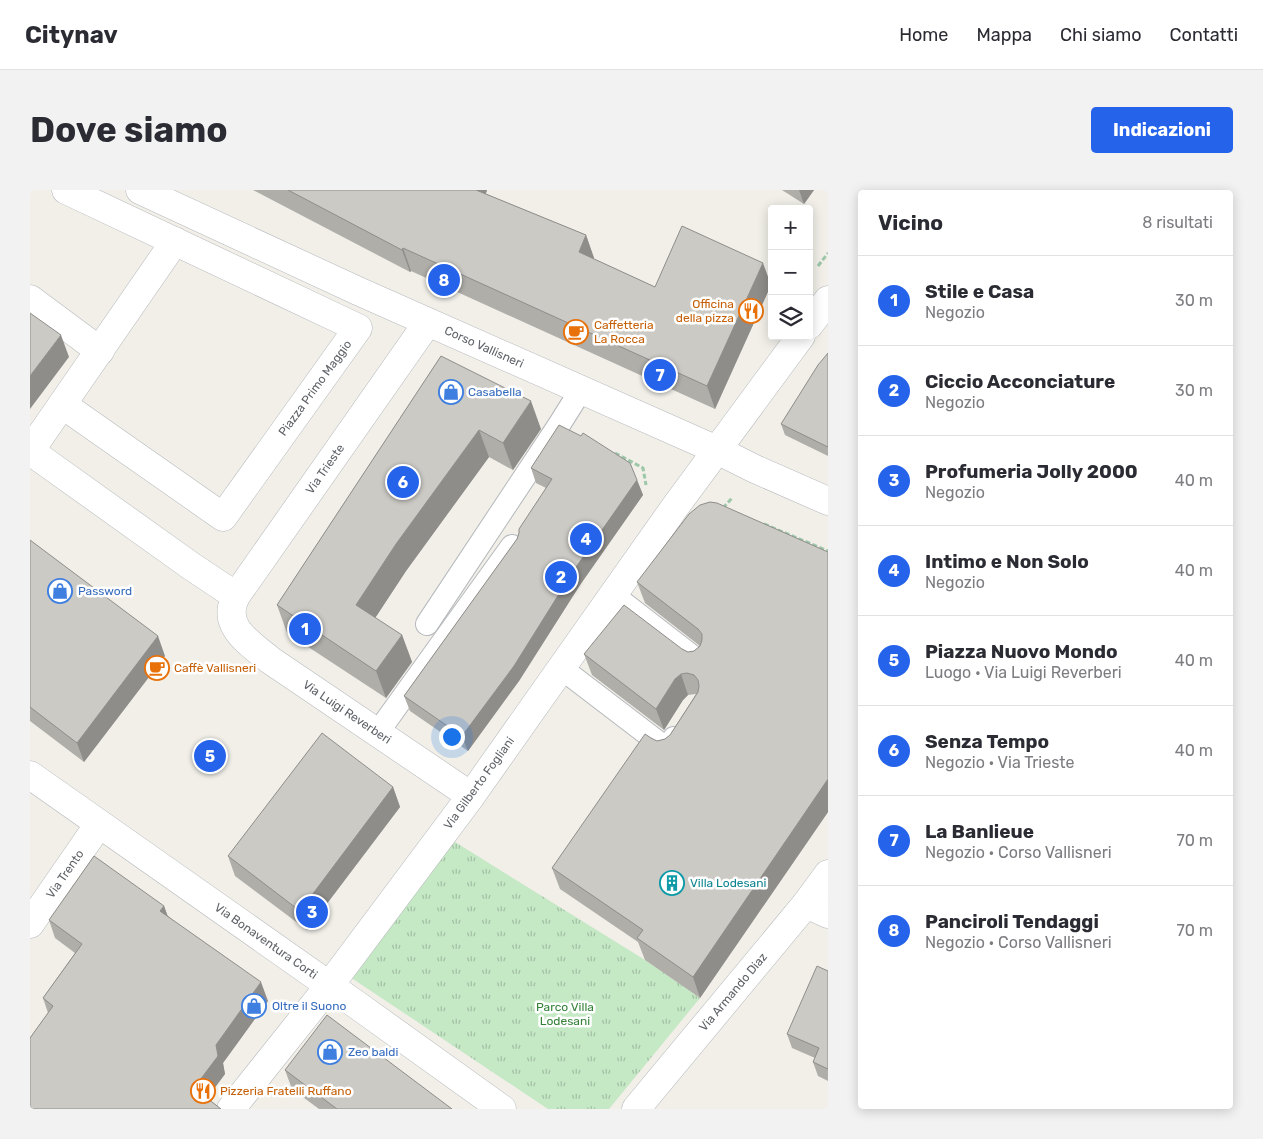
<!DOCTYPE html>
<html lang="it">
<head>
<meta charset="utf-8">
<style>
  :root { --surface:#fff; --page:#f2f2f3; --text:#2b2b33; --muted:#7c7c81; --line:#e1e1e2; --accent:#2563eb }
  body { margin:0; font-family:Rubik,sans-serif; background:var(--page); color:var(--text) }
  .controls { position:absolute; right:15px; top:15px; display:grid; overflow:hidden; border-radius:5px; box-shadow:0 2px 12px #0003 }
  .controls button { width:45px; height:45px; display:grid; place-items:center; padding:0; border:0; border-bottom:1px solid var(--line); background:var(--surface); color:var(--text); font:25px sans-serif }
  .you { position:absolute; left:421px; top:546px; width:18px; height:18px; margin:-12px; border:4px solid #fff; border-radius:50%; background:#1a73e8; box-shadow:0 0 0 8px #1a73e833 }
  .badge { display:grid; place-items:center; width:32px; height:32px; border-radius:50%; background:var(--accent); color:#fff; font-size:16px; font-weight:700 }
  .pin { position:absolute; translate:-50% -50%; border:2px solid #fff; box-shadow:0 1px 5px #0006 }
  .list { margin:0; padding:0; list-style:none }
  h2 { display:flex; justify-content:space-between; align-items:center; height:65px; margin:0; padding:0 20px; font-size:21px }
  h2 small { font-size:16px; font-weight:400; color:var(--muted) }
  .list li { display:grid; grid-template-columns:32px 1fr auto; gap:15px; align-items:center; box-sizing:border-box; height:90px; padding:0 20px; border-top:1px solid var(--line) }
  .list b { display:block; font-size:19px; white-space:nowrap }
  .list p { margin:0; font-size:16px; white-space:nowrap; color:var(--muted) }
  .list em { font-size:16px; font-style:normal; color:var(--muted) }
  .icon { flex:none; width:28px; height:28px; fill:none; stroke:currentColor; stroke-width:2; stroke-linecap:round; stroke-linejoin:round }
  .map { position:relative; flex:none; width:798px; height:919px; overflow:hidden; border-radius:5px }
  header { display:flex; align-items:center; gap:30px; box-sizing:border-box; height:70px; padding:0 25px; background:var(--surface); border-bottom:1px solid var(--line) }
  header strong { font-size:24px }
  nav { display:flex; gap:28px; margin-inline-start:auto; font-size:18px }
  .intro { display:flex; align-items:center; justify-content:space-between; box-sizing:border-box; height:120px; padding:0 30px }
  h1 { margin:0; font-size:35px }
  .button { padding:12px 22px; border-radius:5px; background:var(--accent); color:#fff; font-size:18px; font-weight:700 }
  main { display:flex; gap:30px; padding:0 30px }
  aside { flex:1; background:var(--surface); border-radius:5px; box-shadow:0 2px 12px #0003 }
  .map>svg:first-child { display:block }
</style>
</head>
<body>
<header>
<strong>Citynav</strong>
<nav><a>Home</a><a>Mappa</a><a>Chi siamo</a><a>Contatti</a></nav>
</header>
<div class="intro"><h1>Dove siamo</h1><a class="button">Indicazioni</a></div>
<main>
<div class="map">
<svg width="798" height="919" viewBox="0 0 798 919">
  <defs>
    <pattern id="park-tufts" width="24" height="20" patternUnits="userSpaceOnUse" patternTransform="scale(1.25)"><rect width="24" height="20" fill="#c5e8c5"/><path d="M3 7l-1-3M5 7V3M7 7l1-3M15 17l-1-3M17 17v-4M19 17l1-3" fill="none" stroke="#a3c0a4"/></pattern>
  </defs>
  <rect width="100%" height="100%" fill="#f1efe8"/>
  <!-- park -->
  <polygon fill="url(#park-tufts)" points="417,647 615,770 670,808 579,919 518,919 317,785"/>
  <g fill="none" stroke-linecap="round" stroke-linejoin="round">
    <defs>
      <g id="service">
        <polyline points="583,405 667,470"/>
        <polyline points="397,434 529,235 551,200"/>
        <polyline points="531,478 637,559 644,548"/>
        <polyline points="348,542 482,356"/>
      </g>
      <g id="pedestrian">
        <polyline points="0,109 70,161"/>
        <polyline points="33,215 193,327 328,138 36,0"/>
        <polyline points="0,261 145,51"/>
      </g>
      <g id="minor">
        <polyline points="110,0 328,101 687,260 725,279 798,311"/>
        <path d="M398,132L206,406C190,436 220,453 240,470L441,606"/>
        <polyline points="779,135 798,110"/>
        <polyline points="0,261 161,376 206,406"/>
        <polyline points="0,585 327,815 472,919"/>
        <polyline points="776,714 798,724"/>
        <polyline points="0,734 69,634"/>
        <polyline points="201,919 299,796 441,606 645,317 771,146"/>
      </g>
      <polyline id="tertiary" points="606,919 776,714 798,684"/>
    </defs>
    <!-- service casing -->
    <use href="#service" stroke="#b5b8bc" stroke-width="24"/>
    <!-- pedestrian casing -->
    <use href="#pedestrian" stroke="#b5b8bc" stroke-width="29"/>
    <!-- minor casing -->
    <use href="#minor" stroke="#b5b8bc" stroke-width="29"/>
    <!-- tertiary casing -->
    <use href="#tertiary" stroke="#b5b8bc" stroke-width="29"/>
    <!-- path -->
    <g stroke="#9cc7a9" stroke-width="3" stroke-dasharray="5 2.5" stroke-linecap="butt">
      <polyline points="788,76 798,63"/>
      <polyline points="585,263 613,278 616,295"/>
      <polyline points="693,318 702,308"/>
      <polyline points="734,334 798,361"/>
    </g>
    <!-- service -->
    <use href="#service" stroke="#fff" stroke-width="22"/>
    <!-- pedestrian -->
    <use href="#pedestrian" stroke="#fff" stroke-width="28"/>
    <!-- minor -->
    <use href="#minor" stroke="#fff" stroke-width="28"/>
    <!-- tertiary -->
    <use href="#tertiary" stroke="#fff" stroke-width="28"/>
  </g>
  <!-- wall -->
  <g fill="#afaea9">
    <polygon points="223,0 457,0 456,4 556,45 564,68 564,69 625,97 741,95 685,219 381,81 380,82"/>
    <polygon points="752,0 784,0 774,14"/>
    <polygon points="798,163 798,266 755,245 751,234"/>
    <polygon points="411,166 511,239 483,280 459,267 376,381 345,428 372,445 382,472 356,508 257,443 247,415"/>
    <polygon points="501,278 607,290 613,305 550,395 489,491 438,561 380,521 374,506 487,349 516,298 506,293"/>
    <polygon points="0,350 135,466 54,572 0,531"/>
    <polygon points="798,362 798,622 670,808 615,770 608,752 530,699 522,678 621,548 627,551 635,549 640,545 666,504 658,505 653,510 634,540 562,485 554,464 652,459 658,462 664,461 670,456 615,413 607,392"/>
    <polygon points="363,597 370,617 277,740 205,686 198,666"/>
    <polygon points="134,716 137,725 238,811 193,873 195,884 177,908 191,919 0,919 0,848 18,823 13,808 45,763 25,748 19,730"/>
    <polygon points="798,781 798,891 788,886 783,872 785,868 762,858 757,844"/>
    <polygon points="255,880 422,919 289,919 262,899"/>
  </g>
  <!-- shaded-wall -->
  <g fill="#8f8d8a">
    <polygon points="441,0 457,0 449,20"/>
    <polygon points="769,0 784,0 774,14"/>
    <polygon points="556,45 564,68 557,84 549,62"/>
    <polygon points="373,58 381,81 380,82 372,60"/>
    <polygon points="733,73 741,95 685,219 677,196"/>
    <polygon points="31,145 39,167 0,219 0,186"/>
    <polygon points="501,211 511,239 483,280 473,253"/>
    <polygon points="449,240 459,267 376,381 336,442 326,415 366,354"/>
    <polygon points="607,290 613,305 550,395 489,491 438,561 432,546 544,380"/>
    <polygon points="372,445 382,472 356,508 346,481"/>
    <polygon points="128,446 135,466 54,572 47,553"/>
    <polygon points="651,484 658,505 653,510 634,540 626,519 645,489"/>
    <polygon points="798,589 798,622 670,808 663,787"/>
    <polygon points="363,597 370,617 277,740 270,721"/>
    <polygon points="134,716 141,735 130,721"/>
    <polygon points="231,792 238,811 193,873 195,884 171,916 164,898 186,855"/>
  </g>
  <!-- building -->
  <g fill="#cccac5" stroke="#8f8d8a">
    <polygon points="258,0 446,0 556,45 549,62 625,97 652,36 733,73 677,196 373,58 372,60"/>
    <polygon points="0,123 31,145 0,186"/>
    <polygon points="798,163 798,257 751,234 788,175"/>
    <polygon points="411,166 501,211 473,253 449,240 366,354 326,415 372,445 346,481 247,415"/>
    <polygon points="529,235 551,246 553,243 600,273 607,290 544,380 484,476 432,546 374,506 487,349 489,343 489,339 522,289 501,278"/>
    <polygon points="680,312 687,313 798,362 798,589 663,787 607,748 613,740 522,678 615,544 621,548 627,551 635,549 640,545 668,502 669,496 668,490 664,485 657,483 651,484 645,489 626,519 554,464 594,415 652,459 658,462 664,461 670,456 672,450 672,444 668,439 607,392 659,324 670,315"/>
    <polygon points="0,350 128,446 47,553 0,517"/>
    <polygon points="292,543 363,597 270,721 198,666"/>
    <polygon points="64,666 134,716 130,721 231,792 186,855 188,866 164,898 191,919 3,919 0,917 0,848 23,816 13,808 52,754 19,730"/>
    <polygon points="787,776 798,781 798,879 783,872 789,858 757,844"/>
    <polygon points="297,825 422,919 307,919 255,880"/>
  </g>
  <!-- icons -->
  <defs>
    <symbol id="restaurant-ring" viewBox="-11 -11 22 22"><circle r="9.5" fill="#fff" stroke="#e8710a" stroke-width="1.5"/><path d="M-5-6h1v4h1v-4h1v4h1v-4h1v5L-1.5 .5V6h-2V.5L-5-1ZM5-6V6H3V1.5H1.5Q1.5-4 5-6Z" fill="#e8710a"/></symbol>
    <symbol id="cafe-ring" viewBox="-11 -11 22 22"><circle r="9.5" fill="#fff" stroke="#e8710a" stroke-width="1.5"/><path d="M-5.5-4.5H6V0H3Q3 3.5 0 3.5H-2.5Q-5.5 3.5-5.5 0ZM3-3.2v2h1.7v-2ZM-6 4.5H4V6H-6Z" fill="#e8710a"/></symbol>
    <symbol id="shop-ring" viewBox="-11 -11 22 22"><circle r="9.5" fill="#fff" stroke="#3f7fe0" stroke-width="1.5"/><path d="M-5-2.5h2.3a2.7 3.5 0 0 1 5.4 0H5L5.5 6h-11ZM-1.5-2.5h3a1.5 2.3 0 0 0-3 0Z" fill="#3f7fe0"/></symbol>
    <symbol id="building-ring" viewBox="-11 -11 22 22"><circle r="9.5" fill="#fff" stroke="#0f9aa8" stroke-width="1.5"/><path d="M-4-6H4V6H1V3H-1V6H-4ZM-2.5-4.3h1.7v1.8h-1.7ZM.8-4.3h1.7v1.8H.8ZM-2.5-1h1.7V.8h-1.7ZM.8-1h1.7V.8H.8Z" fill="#0f9aa8"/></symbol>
  </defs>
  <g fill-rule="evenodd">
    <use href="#restaurant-ring" x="707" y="107" width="28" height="28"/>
    <use href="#cafe-ring" x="532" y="128" width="28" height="28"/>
    <use href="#shop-ring" x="407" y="188" width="28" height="28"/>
    <use href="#shop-ring" x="16" y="387" width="28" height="28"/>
    <use href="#cafe-ring" x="113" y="464" width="28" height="28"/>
    <use href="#building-ring" x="628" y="679" width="28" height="28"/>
    <use href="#shop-ring" x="210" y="802" width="28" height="28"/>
    <use href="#shop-ring" x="286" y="848" width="28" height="28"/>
    <use href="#restaurant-ring" x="159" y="887" width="28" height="28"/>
  </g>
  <g text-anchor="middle" stroke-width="5" stroke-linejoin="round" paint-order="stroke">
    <!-- food labels -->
    <g font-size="12" fill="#c56008" stroke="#fff" text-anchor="start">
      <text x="704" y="118" text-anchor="end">Officina<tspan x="704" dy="14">della pizza</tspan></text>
      <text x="564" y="139">Caffetteria<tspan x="564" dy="14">La Rocca</tspan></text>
      <text x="144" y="482">Caffè Vallisneri</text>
      <text x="190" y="905">Pizzeria Fratelli Ruffano</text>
    </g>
    <!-- street labels -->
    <g font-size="12" fill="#5f6368" stroke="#fff">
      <text transform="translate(454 157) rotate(24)" y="4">Corso Vallisneri</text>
      <text transform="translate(285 198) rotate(-54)" y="4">Piazza Primo Maggio</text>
      <text transform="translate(295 279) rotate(-55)" y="4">Via Trieste</text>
      <text transform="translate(317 522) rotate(34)" y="4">Via Luigi Reverberi</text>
      <text transform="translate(449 593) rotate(-54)" y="4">Via Gilberto Fogliani</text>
      <text transform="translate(35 684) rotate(-55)" y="4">Via Trento</text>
      <text transform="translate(236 751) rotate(35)" y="4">Via Bonaventura Corti</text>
      <text transform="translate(703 802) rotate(-50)" y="4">Via Armando Diaz</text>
    </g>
    <!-- shop labels -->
    <g font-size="12" fill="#366cbe" stroke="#fff" text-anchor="start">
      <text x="438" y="206">Casabella</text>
      <text x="48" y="405">Password</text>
      <text x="242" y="820">Oltre il Suono</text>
      <text x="318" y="866">Zeo baldi</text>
    </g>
    <!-- culture labels -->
    <g font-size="12" fill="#0d838f" stroke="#fff" text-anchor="start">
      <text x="660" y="697">Villa Lodesani</text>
    </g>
    <!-- park labels -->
    <g font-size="12" fill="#348238" stroke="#fff">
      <text x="535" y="821">Parco Villa<tspan x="535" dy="14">Lodesani</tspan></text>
    </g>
  </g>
</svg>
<div class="controls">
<button>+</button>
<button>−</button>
<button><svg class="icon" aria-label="layers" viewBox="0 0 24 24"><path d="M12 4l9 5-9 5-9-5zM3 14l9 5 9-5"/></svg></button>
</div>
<div class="you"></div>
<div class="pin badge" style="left:275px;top:439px">1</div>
<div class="pin badge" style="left:531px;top:387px">2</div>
<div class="pin badge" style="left:282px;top:722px">3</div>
<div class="pin badge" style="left:556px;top:349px">4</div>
<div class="pin badge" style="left:180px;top:566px">5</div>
<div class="pin badge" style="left:373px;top:292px">6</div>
<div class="pin badge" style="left:630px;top:185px">7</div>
<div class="pin badge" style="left:414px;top:90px">8</div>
</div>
<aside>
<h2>Vicino<small>8 risultati</small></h2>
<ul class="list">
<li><span class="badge">1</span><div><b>Stile e Casa</b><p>Negozio</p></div><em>30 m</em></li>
<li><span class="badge">2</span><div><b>Ciccio Acconciature</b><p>Negozio</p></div><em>30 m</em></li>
<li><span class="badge">3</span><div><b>Profumeria Jolly 2000</b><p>Negozio</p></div><em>40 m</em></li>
<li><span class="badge">4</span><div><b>Intimo e Non Solo</b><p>Negozio</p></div><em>40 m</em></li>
<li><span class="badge">5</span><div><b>Piazza Nuovo Mondo</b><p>Luogo · Via Luigi Reverberi</p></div><em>40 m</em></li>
<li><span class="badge">6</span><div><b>Senza Tempo</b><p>Negozio · Via Trieste</p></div><em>40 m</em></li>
<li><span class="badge">7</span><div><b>La Banlieue</b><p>Negozio · Corso Vallisneri</p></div><em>70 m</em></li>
<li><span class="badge">8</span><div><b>Panciroli Tendaggi</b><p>Negozio · Corso Vallisneri</p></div><em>70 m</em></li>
</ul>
</aside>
</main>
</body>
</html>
